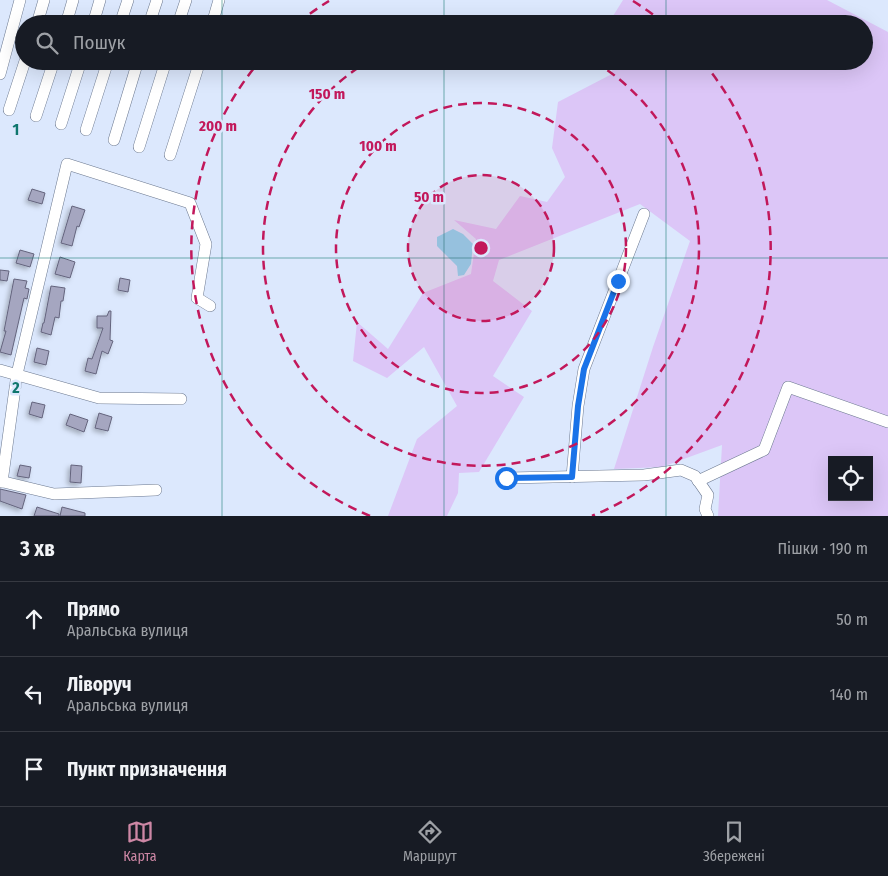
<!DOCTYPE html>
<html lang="uk">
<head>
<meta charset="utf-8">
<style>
  :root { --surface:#171b24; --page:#20242c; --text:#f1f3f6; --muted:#9ea1a6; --line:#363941; --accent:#cd87a5 }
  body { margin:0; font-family:"Fira Sans Condensed",sans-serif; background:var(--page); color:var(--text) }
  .controls { position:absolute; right:15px; bottom:15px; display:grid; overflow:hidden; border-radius:0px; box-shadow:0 5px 20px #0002 }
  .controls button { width:45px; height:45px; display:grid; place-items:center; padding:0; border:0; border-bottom:1px solid var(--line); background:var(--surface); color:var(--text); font:25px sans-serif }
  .stop { position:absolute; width:15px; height:15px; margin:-11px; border:4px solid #1a73e8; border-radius:50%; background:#fff }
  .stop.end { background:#1a73e8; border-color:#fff; box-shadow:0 1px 5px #0008 }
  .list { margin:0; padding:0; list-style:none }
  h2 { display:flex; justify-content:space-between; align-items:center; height:65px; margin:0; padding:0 20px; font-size:21px }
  h2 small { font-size:16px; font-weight:400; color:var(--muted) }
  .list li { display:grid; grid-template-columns:32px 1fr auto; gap:15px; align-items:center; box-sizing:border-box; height:75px; padding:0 20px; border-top:1px solid var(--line) }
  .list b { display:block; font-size:19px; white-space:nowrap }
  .list p { margin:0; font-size:16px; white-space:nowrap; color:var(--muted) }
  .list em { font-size:16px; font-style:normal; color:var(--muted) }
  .icon { flex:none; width:28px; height:28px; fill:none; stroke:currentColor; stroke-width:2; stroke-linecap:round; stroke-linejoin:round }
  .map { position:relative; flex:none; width:888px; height:516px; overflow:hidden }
  .search { position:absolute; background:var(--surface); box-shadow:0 5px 20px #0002; left:15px; right:15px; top:15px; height:55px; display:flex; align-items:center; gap:12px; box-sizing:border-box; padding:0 18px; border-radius:28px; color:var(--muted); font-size:19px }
  .sheet { height:290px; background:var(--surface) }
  nav { display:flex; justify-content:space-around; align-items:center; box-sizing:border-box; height:70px; border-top:1px solid var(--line); background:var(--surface); font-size:14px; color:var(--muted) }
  nav a { display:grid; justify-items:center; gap:2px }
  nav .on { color:var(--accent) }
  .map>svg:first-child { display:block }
</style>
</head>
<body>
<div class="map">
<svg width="888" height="516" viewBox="0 0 888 516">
  <defs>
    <filter id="shadow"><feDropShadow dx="-2.5" dy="2.5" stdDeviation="2.5" flood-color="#0004"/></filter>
  </defs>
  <rect width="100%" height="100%" fill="#dce8fd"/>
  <!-- green -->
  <path fill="#dcc6f7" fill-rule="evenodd" d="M623,0H827L888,32V516H718L722,445L662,467L614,469L653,347L690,241L640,204L499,260L493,281L532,311L493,376L524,397L479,472L459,473L458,493L447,516H388L417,439L457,406L424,347L387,378L353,361L357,322L388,349L423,293L471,274L476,239L454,220L496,229L520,196L547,202L565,177L552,148L558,102L612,74V61H864V24H608ZM832,460H869V497H832Z"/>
  <!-- water -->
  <polygon fill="#90d9f1" points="453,229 463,234 473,244 471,264 464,275 458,276 457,266 437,246 437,237"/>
  <!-- building -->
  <g fill="#a5a6c0" stroke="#64647d" filter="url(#shadow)">
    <polygon points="32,189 45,193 42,204 28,200"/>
    <polygon points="72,206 85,210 79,227 77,226 72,246 61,243"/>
    <polygon points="20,250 34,254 30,267 16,263"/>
    <polygon points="60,257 75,262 70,278 55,274"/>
    <polygon points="0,270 9,271 7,281 0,280"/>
    <polygon points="120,278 130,280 128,292 118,290"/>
    <polygon points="14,279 27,281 25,288 29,289 27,299 24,298 11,355 0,352 6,331 4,331"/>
    <polygon points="51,286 65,288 63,301 61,301 59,318 55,317 51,335 41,332 43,323 44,323"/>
    <polygon points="109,311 111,311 110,340 113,341 108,354 102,351 96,374 85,371 88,358 92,359 103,328 97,328 97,316 107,316"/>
    <polygon points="37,348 49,351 46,365 34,362"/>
    <polygon points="32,402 45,405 42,418 29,414"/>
    <polygon points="99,413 112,417 108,431 95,428"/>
    <polygon points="70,414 88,420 84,432 66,425"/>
    <polygon points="20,465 31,467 29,478 17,476"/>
    <polygon points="71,465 82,466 81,483 70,482"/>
    <polygon points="0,489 26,495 22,509 0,501"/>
    <polygon points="37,507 59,514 59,516 34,516"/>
    <polygon points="62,507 85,513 85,516 60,516"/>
  </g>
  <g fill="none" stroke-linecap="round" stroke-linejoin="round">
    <defs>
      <g id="minor">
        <polyline points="37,24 44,0"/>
        <polyline points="66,24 73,0"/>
        <polyline points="93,24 100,0"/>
        <polyline points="120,24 128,0"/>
        <polyline points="149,24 157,0"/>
        <polyline points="178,24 186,0"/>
        <polyline points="212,24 219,0"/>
        <polyline points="0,74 20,0"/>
        <polyline points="9,110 25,61"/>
        <polyline points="36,116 54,61"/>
        <polyline points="61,124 81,61"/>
        <polyline points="86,130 108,61"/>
        <polyline points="114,140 138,61"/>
        <polyline points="139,147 166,61"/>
        <polyline points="170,155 200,61"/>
        <polyline points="0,370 99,398 181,399"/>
        <polyline points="572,477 578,406 584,369 644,214"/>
        <polyline points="506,478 644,475 681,470 695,476 708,495 705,509 708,516"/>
        <polyline points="0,481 54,494 156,490"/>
        <polyline points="698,481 764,450 788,387 888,422"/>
        <polyline points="2,482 17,374 67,164 190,203 206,244 197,298 210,306"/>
      </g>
    </defs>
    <!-- minor casing -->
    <use href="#minor" stroke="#6c7990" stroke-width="12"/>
    <!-- minor -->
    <use href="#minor" stroke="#fff" stroke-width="11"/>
  </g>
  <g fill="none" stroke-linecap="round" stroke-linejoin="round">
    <!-- route -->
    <polyline stroke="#1a73e8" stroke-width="6" points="506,478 572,477 578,406 584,369 618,281"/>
  </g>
  <!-- grid -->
  <path fill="none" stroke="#0f766e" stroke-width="1" stroke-opacity="0.55" d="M222,0V24M444,0V24M666,0V24M222,61V516M444,61V516M666,61V516M0,258H888"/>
  <!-- distance rings -->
  <circle cx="481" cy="248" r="73" fill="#c2185b" fill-opacity=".12"/>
  <g fill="none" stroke="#c2185b" stroke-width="2.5" stroke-dasharray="9 6">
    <circle cx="481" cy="248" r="73"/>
    <circle cx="481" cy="248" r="145"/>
    <path d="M595 62A218 218 0 1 1 367 62"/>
    <path d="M370 516A290 290 0 0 1 259 62M298 23A290 290 0 0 1 329 1M633 1A290 290 0 0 1 664 23M703 62A290 290 0 0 1 592 516"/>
  </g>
  <g font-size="16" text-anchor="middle" font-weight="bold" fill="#0f766e" stroke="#dce8fd" stroke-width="5" stroke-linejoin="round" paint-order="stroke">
    <text x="16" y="135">1</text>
    <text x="16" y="393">2</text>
  </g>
  <circle cx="481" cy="248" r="8" fill="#c2185b" stroke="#dce8fd" stroke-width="2.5"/>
  <g font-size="15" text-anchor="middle" font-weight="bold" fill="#c2185b" stroke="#dce8fd" stroke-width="5" stroke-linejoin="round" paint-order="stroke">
    <text x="327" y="99">150 m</text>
    <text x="218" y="131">200 m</text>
    <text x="378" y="151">100 m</text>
    <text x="429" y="202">50 m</text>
  </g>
</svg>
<div class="controls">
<button><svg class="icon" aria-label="locate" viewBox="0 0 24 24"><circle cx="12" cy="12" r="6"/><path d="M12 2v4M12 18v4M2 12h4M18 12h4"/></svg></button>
</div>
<div class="stop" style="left:506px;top:478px"></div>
<div class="stop end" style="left:618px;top:281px"></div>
<div class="search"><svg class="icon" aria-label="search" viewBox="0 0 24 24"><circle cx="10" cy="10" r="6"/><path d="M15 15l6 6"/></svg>Пошук</div>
</div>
<section class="sheet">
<h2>3 хв<small>Пішки · 190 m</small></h2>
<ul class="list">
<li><svg class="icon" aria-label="ahead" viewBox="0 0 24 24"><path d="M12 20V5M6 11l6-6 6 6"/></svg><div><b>Прямо</b><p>Аральська вулиця</p></div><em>50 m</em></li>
<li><svg class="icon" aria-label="left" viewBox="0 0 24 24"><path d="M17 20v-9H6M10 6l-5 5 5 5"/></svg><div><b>Ліворуч</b><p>Аральська вулиця</p></div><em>140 m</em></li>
<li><svg class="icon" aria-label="arrive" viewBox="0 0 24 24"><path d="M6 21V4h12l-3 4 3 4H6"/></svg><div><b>Пункт призначення</b></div></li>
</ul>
</section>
<nav>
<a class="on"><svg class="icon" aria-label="map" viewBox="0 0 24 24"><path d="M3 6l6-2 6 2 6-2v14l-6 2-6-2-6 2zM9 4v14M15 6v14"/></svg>Карта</a>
<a><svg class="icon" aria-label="directions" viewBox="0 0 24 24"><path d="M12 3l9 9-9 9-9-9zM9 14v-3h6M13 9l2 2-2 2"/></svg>Маршрут</a>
<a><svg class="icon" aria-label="saved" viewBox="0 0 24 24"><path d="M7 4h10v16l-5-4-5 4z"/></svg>Збережені</a>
</nav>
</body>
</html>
